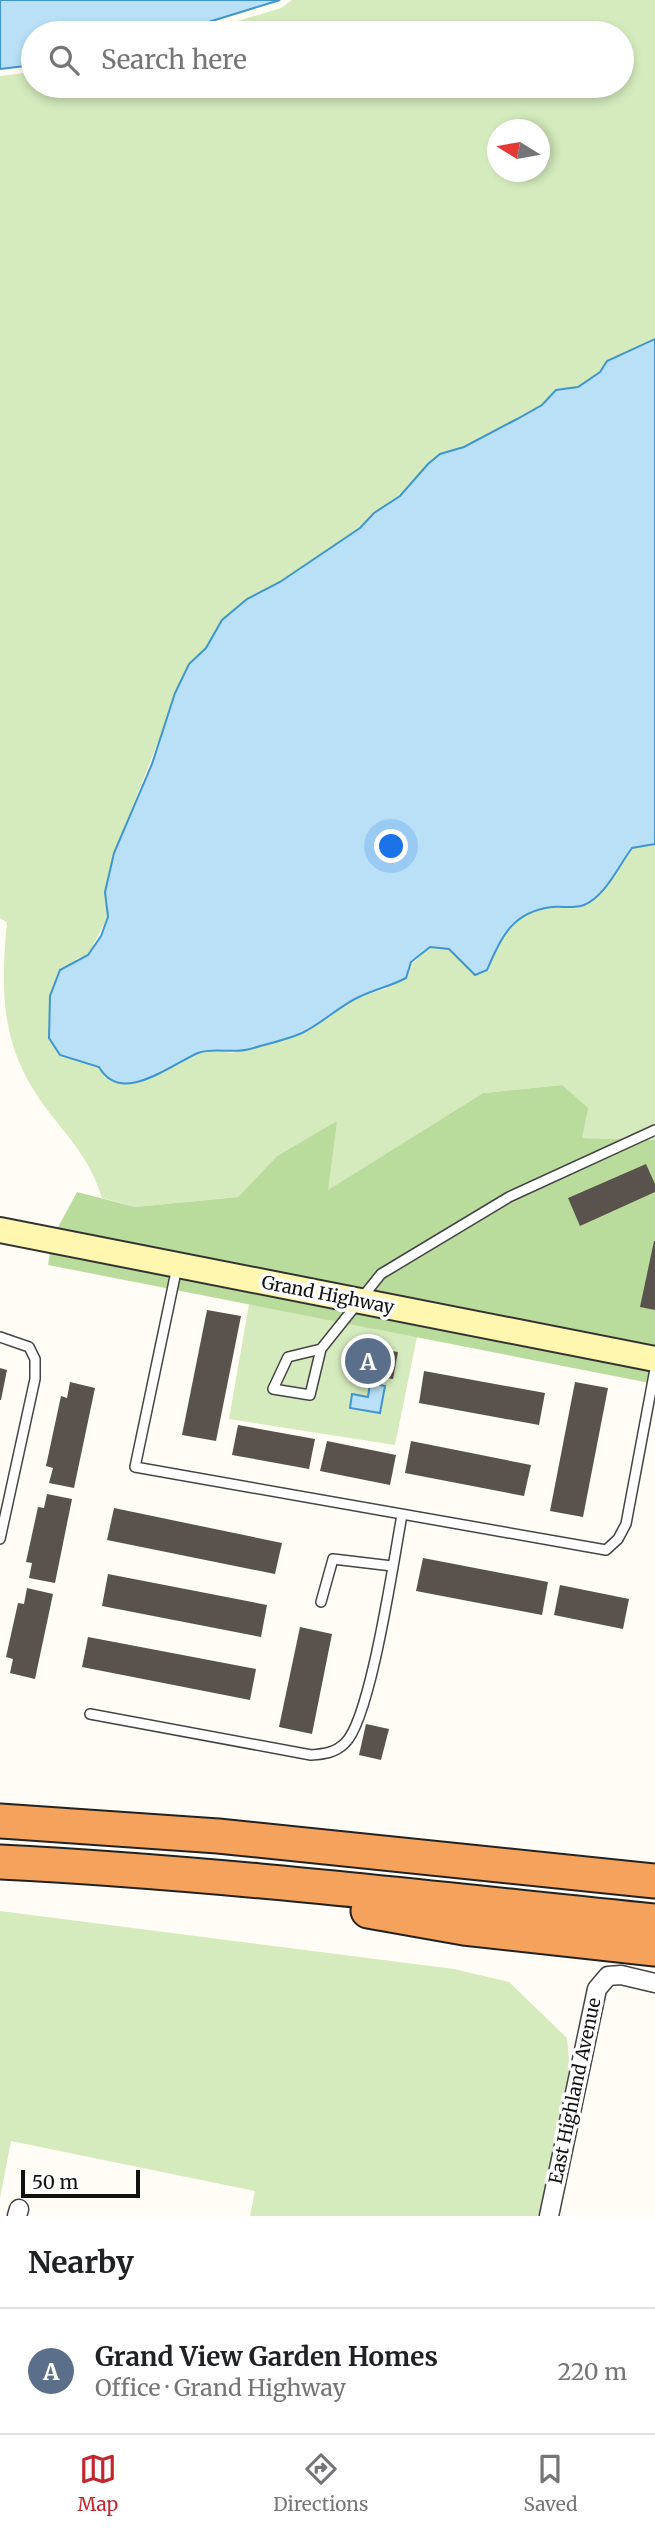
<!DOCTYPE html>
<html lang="en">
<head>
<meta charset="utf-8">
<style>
  :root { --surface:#fff; --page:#f6f6f6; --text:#202124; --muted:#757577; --line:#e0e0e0; --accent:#c4262e }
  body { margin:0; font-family:Merriweather,serif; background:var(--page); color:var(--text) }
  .compass { position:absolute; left:487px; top:119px; width:63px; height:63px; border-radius:50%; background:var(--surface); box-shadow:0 4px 10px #0003; rotate:281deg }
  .scale { position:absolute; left:21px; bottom:18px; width:119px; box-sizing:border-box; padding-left:7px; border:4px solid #111; border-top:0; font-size:19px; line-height:24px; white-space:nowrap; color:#111; -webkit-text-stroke:5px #fff; paint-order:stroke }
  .you { position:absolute; left:392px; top:847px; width:24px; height:24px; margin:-18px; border:5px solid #fff; border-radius:50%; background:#1a73e8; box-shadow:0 0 0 10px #1a73e833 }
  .badge { display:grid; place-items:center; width:46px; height:46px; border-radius:50%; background:var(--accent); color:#fff; font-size:23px; font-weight:700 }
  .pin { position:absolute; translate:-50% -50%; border:4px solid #fff; box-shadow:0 2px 7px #0006 }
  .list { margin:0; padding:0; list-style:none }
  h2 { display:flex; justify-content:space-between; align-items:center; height:91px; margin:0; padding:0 28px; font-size:30px }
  h2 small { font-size:23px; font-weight:400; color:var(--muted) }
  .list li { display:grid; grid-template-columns:46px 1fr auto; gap:21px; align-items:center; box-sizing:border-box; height:126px; padding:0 28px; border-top:2px solid var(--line) }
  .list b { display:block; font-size:26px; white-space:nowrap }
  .list p { margin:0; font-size:23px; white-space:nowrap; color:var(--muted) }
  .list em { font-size:23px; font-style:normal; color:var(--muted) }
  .icon { flex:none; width:38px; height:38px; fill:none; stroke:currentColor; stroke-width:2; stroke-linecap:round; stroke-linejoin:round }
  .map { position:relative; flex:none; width:655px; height:2216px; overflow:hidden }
  .search { position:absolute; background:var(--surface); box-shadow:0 4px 10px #0003; left:21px; right:21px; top:21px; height:77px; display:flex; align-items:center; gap:18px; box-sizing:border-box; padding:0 24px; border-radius:38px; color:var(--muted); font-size:26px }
  .sheet { height:217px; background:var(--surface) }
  nav { display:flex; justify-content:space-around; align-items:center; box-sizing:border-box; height:98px; border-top:2px solid var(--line); background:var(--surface); font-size:19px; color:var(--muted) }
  nav a { display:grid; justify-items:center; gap:4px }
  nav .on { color:var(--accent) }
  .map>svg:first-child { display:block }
</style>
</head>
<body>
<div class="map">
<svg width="655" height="2216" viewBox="0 0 655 2216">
  <rect width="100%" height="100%" fill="#fffdf5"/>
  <!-- green -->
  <g fill="#d5ebbd" fill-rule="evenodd">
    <path d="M292,0H655V339L608,361L600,372L578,387L556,390L542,405L517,419L464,447L440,454L428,464L400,496L374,513L360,528L280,582L247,599L222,620L206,648L189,664L114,853L105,892L108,917L88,955L76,959L82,1061L99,1067L105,1078L198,1053L214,1050L231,1053L300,1034L361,996L385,989L430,947L449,949L460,960L487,970C507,928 517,904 569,908L617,868L632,848L655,844V1140L582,1138L562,1085L483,1093L327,1191L336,1122L277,1156L238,1197L135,1207L102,1198C90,1160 73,1143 49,1112C1,1050 0,997 7,922L0,918V76L33,72V86H622V33H198L281,8ZM498,130H540V172H498Z"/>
    <polygon points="249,1304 417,1337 395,1445 229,1419"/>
    <polygon points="0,1911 454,1969 509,1982 567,2038 570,2070 540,2216 250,2216 255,2191 11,2141 0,2198"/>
  </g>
  <!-- forest -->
  <g fill="#b9dc9c">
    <polygon points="562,1085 588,1108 582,1138 655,1140 655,1350 56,1231 77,1192 135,1207 238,1197 277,1156 337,1121 328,1190 483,1093"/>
    <polygon points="51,1246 655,1367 655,1384 48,1265"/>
  </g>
  <!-- water -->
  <g fill="#b9e0f7" stroke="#3f96cf" stroke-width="2">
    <polygon points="0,0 280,0 173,33 33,33 33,65 0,69"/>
    <path d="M655,339V844L632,848C619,865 605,897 584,905C573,909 563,906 552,907C512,912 502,936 487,970L475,975L449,949L430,947L411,962L406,978C391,986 376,989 361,996C340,1005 323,1023 302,1033C286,1040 267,1044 250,1049C232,1054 214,1047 198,1053C170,1065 121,1106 99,1067L60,1055L49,1038L50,996L60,970L88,955L101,936L108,917L105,892L114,853L152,764L175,693L189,664L206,648L222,620L247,599L280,582L360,528L374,513L400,496L428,464L440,454L464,447L517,419L542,405L556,390L578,387L600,372L607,361Z"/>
    <polygon points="370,1383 385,1386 380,1413 350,1408 352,1394 368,1397"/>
  </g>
  <!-- building -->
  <g fill="#5a524d">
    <polygon points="646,1164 655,1184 655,1192 580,1226 568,1198"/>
    <polygon points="654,1241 655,1241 655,1310 640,1307"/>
    <polygon points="207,1310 241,1316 216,1441 182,1435"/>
    <polygon points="354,1345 398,1352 393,1379 350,1372"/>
    <polygon points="0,1368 7,1370 1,1400 0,1400"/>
    <polygon points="424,1371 545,1393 539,1425 419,1403"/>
    <polygon points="70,1382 95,1388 74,1488 49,1483 53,1468 46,1466 61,1396 67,1398"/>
    <polygon points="575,1382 608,1388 583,1517 550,1511"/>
    <polygon points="238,1425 315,1439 309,1469 232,1455"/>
    <polygon points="327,1441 396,1455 390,1485 320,1471"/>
    <polygon points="411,1441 531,1465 524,1496 405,1473"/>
    <polygon points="47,1494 72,1499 55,1583 29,1578 32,1563 26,1562 38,1507 44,1508"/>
    <polygon points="114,1508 282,1543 275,1574 107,1540"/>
    <polygon points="423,1558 548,1582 542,1615 416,1591"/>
    <polygon points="108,1574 267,1605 261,1637 102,1606"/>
    <polygon points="560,1585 629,1599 623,1629 554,1615"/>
    <polygon points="27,1588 53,1594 35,1679 10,1673 13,1659 6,1657 18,1603 24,1604"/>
    <polygon points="300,1627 332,1634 312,1734 279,1727"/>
    <polygon points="88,1637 256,1669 250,1700 82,1667"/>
    <polygon points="366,1724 389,1729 381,1760 359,1755"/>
  </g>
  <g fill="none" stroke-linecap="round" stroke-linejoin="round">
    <defs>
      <g id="lane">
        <polyline points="177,1267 135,1467 606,1550 618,1539 626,1524 655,1369"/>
        <polyline points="0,1337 29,1347 35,1359 35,1379 0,1539"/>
        <polyline points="321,1349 288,1357 273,1389 310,1395 321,1349 381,1274 509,1197 655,1130"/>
        <polyline points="321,1602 333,1559 392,1566"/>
        <path d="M90,1714L311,1755C324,1754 335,1753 345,1743C371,1719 394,1557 402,1515"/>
      </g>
      <g id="street">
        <polyline points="17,2216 19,2209"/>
        <polyline points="549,2216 597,1989 608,1976 621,1975 655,1983"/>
      </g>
      <polyline id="secondary" points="0,1230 655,1359"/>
      <g id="highway">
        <polyline points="0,1821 218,1836 655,1881"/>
        <path d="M0,1862C219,1873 437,1899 655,1921"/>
        <polyline points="368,1911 464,1928 655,1949"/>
      </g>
    </defs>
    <!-- lane casing -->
    <use href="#lane" stroke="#444" stroke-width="12"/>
    <!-- street casing -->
    <use href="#street" stroke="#444" stroke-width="21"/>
    <!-- secondary casing -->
    <use href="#secondary" stroke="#333" stroke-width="28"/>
    <!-- highway casing -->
    <use href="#highway" stroke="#222" stroke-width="37"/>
    <!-- lane -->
    <use href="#lane" stroke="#fff" stroke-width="9"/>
    <!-- street -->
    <use href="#street" stroke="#fff" stroke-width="18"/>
    <!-- secondary -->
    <use href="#secondary" stroke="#fff6b0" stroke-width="24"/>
    <!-- highway -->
    <use href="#highway" stroke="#f5a25d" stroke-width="33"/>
  </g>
  <g text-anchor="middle" stroke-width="7" stroke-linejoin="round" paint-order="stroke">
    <!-- street labels -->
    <g font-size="18" fill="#111" stroke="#fff">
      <text transform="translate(328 1295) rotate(11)" y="6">Grand Highway</text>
      <text transform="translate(575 2091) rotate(-78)" y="6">East Highland Avenue</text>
    </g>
  </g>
</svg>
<svg class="compass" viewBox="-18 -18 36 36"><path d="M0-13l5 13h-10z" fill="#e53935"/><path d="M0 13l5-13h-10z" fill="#757577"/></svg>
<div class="scale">50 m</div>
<div class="you"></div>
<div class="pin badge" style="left:368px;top:1361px;background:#5c6f8a">A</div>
<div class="search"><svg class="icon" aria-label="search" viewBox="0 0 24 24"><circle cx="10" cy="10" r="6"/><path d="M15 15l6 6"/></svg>Search here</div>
</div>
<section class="sheet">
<h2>Nearby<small></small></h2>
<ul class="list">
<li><span class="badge" style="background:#5c6f8a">A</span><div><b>Grand View Garden Homes</b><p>Office · Grand Highway</p></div><em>220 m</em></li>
</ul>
</section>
<nav>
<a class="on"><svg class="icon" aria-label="map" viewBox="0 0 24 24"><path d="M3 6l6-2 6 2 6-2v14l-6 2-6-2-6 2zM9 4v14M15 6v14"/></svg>Map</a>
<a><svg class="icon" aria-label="directions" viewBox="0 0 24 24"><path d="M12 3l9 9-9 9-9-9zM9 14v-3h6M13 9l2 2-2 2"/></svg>Directions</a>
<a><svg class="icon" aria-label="saved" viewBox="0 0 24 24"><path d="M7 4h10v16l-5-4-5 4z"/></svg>Saved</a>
</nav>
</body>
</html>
